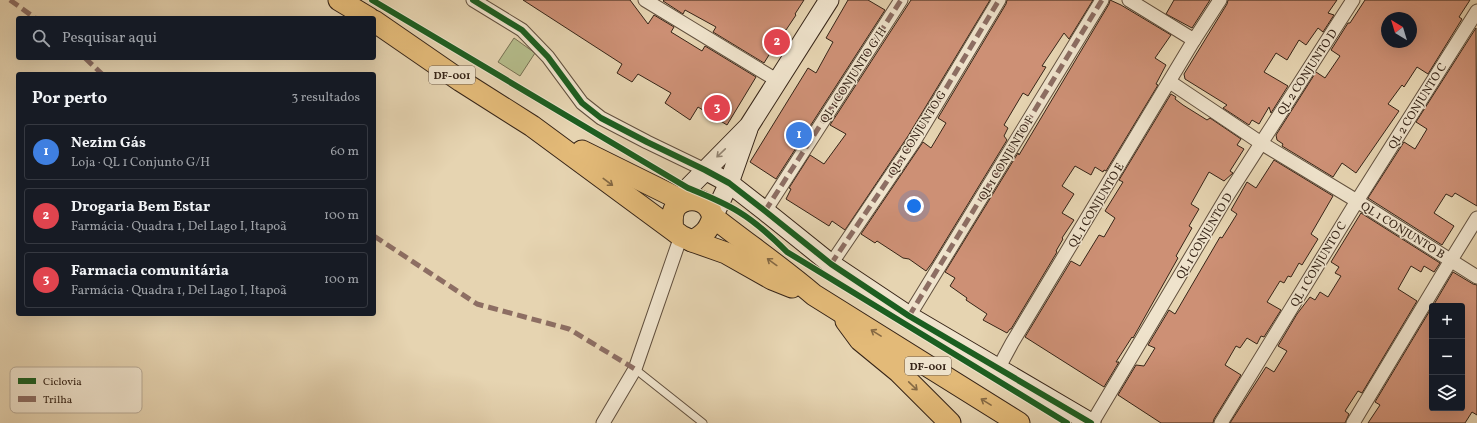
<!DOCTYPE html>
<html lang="pt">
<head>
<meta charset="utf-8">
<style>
  :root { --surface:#171b24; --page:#20242c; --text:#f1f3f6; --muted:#9ea1a6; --line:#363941; --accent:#b45309 }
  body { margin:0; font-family:Vollkorn,serif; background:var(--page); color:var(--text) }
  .controls { position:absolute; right:12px; bottom:12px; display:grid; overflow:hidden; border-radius:4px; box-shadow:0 4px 16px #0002 }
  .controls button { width:36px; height:36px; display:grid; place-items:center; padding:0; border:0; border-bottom:1px solid var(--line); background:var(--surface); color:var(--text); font:20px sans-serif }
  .compass { position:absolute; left:1381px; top:12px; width:36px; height:36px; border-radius:50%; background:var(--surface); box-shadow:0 4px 16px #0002; rotate:322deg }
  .you { position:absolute; left:914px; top:206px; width:14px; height:14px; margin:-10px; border:3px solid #fff; border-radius:50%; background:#1a73e8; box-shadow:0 0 0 6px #1a73e833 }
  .badge { display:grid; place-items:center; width:26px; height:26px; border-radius:50%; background:var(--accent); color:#fff; font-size:13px; font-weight:700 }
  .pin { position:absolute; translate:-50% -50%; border:2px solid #fff; box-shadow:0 1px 4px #0006 }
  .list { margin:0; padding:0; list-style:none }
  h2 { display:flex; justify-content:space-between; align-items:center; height:52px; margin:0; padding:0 16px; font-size:17px }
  h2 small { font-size:13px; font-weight:400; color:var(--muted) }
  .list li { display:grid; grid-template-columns:26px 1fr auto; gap:12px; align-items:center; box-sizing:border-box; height:56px; margin:0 8px 8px; padding:0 8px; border:1px solid var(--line); border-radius:4px }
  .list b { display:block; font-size:15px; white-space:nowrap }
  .list p { margin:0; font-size:13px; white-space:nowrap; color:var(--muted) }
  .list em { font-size:13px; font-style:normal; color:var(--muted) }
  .icon { flex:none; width:22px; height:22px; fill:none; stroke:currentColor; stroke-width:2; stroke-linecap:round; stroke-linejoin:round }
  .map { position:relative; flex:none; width:1477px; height:423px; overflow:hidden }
  .search { position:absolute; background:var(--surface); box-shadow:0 4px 16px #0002; left:16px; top:16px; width:360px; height:44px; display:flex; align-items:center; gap:10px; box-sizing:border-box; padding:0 14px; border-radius:4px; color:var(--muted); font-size:15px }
  .panel { position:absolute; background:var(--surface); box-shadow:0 4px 16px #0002; left:16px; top:72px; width:360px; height:244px; border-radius:4px }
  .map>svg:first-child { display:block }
</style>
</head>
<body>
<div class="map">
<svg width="1477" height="423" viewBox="0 0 1477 423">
  <rect width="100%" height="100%" fill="#e6d4b1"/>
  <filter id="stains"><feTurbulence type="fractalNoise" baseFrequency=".005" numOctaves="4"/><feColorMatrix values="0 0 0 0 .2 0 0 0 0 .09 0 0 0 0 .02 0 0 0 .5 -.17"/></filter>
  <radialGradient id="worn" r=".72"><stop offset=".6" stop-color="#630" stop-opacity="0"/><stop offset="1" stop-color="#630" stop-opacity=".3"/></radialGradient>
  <!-- green -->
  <polygon fill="#b5bd8c" stroke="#767052" points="514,38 535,53 520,76 498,62"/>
  <!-- building -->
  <g fill="#cd9075" stroke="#362417" fill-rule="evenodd">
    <polygon points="523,0 630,0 648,24 654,15 674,27 671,32 702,51 705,46 756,77 727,125 698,107 690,120 665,103 671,93 638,74 632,82 617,73 622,64"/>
    <polygon points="664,0 804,0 795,14 796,15 786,30 785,29 764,63 713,32 716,27 685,10 683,14 663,1"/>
    <polygon points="848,0 868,0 885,10 776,179 750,162 808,68 816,73 833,42 826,38"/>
    <polygon points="911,0 990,0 908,136 845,230 832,221 829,226 786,199 791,189 789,188 810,155 824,164 846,134 830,125"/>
    <polygon points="1007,0 1093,0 1069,39 1064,33 1042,66 1046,67 1028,96 1023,93 1004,125 1008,128 1004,136 1007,140 932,263 926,271 909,259 903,258 877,241 875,243 861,234 923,142 931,148 946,123 938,118 1006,4"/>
    <polygon points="1110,0 1121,5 1171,35 1155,58 1166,65 1156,84 1158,85 1106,171 1104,170 1103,172 1095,167 1091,175 1075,166 1062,186 1074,194 1062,213 1074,220 1062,238 1063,239 1056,251 1057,252 1011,329 1010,329 1007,333 983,320 987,314 966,300 967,298 950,286 955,278 945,272 1018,153 1019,155 1109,4"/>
    <polygon points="1174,0 1210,0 1192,28 1166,14"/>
    <polygon points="1228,0 1337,0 1328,13 1334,15 1323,32 1318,28 1306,45 1299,40 1287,60 1276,53 1264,72 1288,86 1271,113 1269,107 1259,124 1252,120 1249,125 1223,108 1227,105 1185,79 1184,74 1227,4"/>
    <path d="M1365,0H1470L1459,17L1462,19L1428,74L1417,67L1404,87L1402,85L1388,104L1399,111L1356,173L1342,163L1333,177L1282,146L1283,144L1277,140L1276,135L1316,72L1325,78L1340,56L1331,50L1348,23H1350ZM1387,18H1411V42H1387Z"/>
    <polygon points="1476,28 1477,206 1455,193 1452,197 1446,194 1434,213 1454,226 1442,245 1368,198 1404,142 1415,149 1427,129 1416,122"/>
    <polygon points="1171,94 1176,97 1175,99 1183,105 1207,120 1210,118 1241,139 1237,145 1244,149 1230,171 1233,173 1224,181 1209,172 1191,204 1199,209 1189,226 1192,228 1176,256 1178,258 1133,338 1132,337 1116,362 1119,362 1104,387 1025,337 1071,261 1080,266 1099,235 1104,237 1115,218 1105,211 1123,182 1119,180"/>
    <polygon points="1274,160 1333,196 1311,234 1318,239 1302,265 1299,263 1291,277 1288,276 1284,283 1280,281 1267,302 1281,310 1264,337 1261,336 1257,344 1247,338 1240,348 1236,346 1225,365 1241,375 1214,419 1213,423 1161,423 1118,395 1136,365 1144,366 1155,348 1148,345 1169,310 1175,314 1220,237 1222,238 1237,214 1231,210 1247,182 1256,188"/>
    <polygon points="1361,213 1440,263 1434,272 1424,266 1421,272 1411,266 1398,289 1417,301 1362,393 1358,391 1345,411 1349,414 1345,423 1230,423 1266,367 1274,372 1287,351 1278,346 1297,314 1310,297 1315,300 1320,292 1328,297 1341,276 1335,273 1339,267 1331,262"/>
    <polygon points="1453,272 1473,284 1477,285 1477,415 1472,412 1465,423 1368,423 1380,405 1375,402 1432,307 1432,408 1462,408 1462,306 1433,306"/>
  </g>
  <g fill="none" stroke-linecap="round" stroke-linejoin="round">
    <defs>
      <polyline id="lane" points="635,369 703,423"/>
      <g id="street">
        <polyline points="473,0 522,30 548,57 582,103 601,118 647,142 705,170"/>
        <polyline points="645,0 778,81"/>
        <polyline points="1129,0 1194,40"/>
        <polyline points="1170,82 1261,143 1357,201 1477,277"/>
        <polyline points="765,211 901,0"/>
        <polyline points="831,264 915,140 999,0"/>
        <polyline points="909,316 1102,0"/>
        <polyline points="998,369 1012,343 1194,40 1220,0"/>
        <polyline points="603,423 635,369 681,236"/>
        <polyline points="1092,423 1226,198 1353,0"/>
        <polyline points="1221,423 1357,201 1477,11"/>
        <polyline points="1353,423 1451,260 1477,218"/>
      </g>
      <g id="secondary">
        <polyline points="705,170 729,183 765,211 831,264 909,316 1091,423"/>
        <polyline points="683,201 688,188 749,126 829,0"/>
        <polyline points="713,217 729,183 748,129"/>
      </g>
      <g id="primary">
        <polyline points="339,0 369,18"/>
        <path d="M374,21L461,81L532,126L673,230L681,236L692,241C704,235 709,230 713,217C712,214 711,211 709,208C701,197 683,197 675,208C671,215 672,223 673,230"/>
        <polyline points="582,151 683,201"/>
        <path d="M713,217C746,243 781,267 814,295L1019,423"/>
        <polyline points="692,241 726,253 772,279 792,287"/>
        <polyline points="846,321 860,340 899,372 950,423"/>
      </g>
    </defs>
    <!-- lane casing -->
    <use href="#lane" stroke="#62503e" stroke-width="9"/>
    <!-- street casing -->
    <use href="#street" stroke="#62503e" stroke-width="15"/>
    <!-- secondary casing -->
    <use href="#secondary" stroke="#362417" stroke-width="21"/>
    <!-- primary casing -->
    <use href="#primary" stroke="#362417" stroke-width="23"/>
    <!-- lane -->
    <use href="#lane" stroke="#efe3cc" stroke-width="7"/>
    <!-- street -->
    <use href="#street" stroke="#efe3cc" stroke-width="13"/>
    <!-- secondary -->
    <use href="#secondary" stroke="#efe3cc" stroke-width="19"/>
    <!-- primary -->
    <use href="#primary" stroke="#e3ba78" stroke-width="21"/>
    <!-- quiet -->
    <g stroke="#8d6e63" stroke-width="5" stroke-dasharray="10 5" stroke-linecap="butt">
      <polyline points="10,0 35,18"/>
      <polyline points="85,58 102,74"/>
      <polyline points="765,211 901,0"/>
      <polyline points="374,236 477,304 569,329 635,369"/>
      <polyline points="831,264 915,140 999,0"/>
      <polyline points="909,316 1102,0"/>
    </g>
    <defs>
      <g id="cycleway">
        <path d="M372,0L688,188C705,195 723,202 739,212C757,223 772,237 787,252L1067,423"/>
        <polyline points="473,0 522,30 548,57 582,103 601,118 647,142 705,170 729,183 765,211 831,264 909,316 1091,423"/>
      </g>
    </defs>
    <!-- cycleway casing -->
    <use href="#cycleway" stroke="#efe3cc" stroke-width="8"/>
    <!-- cycleway -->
    <use href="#cycleway" stroke="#1b5e20" stroke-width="6"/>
  </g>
  <!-- one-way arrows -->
  <defs><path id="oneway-shaft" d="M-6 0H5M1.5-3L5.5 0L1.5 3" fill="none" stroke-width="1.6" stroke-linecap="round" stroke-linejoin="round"/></defs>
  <use stroke="#928472" href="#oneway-shaft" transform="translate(721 153) rotate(136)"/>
  <g stroke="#846843">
    <use href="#oneway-shaft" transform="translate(608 182) rotate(37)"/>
    <use href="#oneway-shaft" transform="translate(772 262) rotate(-144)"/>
    <use href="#oneway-shaft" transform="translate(876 333) rotate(-148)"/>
    <use href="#oneway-shaft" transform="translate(913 386) rotate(44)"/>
    <use href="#oneway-shaft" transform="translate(986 402) rotate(-148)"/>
  </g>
  <g text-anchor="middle" stroke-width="3" stroke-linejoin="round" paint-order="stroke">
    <!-- shield labels -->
    <g fill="#efe3cc" stroke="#6e5d4d" stroke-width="1">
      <rect x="429" y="66" width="46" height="18" rx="3"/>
      <rect x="905" y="357" width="46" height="18" rx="3"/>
    </g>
    <g font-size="11" font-weight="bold" fill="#362417">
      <text x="452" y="79">DF-001</text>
      <text x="928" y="370">DF-001</text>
    </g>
    <!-- street labels -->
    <g font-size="12" fill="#362417" stroke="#efe3cc">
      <text transform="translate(1307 72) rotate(-57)" y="4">QL 2 CONJUNTO D</text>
      <text transform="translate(853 75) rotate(-57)" y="4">QL 1 CONJUNTO G/H</text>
      <text transform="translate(1417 106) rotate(-58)" y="4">QL 2 CONJUNTO C</text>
      <text transform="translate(917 133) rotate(-58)" y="4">QL 1 CONJUNTO G</text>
      <text transform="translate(1006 158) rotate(-59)" y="4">QL 1 CONJUNTO F</text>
      <text transform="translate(1096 205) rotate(-59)" y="4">QL 1 CONJUNTO E</text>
      <text transform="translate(1403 230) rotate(32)" y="4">QL 1 CONJUNTO B</text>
      <text transform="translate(1204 236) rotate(-59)" y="4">QL 1 CONJUNTO D</text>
      <text transform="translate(1318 264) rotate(-59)" y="4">QL 1 CONJUNTO C</text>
    </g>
  </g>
  <!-- legend -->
  <rect x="10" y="367" width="132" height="46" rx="6" fill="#efe3cc" stroke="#b8aa96" stroke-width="1"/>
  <rect x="18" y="378" width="18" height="6" fill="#1b5e20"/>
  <rect x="18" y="396" width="18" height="6" fill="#8d6e63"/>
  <g font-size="11" fill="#362417">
    <text x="43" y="385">Ciclovia</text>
    <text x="43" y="403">Trilha</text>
  </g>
  <rect width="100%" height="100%" filter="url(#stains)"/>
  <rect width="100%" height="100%" fill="url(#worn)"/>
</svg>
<div class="controls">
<button>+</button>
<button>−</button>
<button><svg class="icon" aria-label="layers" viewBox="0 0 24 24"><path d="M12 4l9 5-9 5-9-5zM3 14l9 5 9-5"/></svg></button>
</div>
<svg class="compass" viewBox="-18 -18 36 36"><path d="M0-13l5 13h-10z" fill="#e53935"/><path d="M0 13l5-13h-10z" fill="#9ea1a6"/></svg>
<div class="you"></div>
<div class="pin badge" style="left:799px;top:135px;background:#3f7fe0">1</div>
<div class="pin badge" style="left:777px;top:42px;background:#e0444e">2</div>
<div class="pin badge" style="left:717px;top:108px;background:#e0444e">3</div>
<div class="search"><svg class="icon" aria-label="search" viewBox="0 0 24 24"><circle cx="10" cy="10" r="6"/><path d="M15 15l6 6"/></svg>Pesquisar aqui</div>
<section class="panel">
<h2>Por perto<small>3 resultados</small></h2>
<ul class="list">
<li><span class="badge" style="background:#3f7fe0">1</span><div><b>Nezim Gás</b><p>Loja · QL 1 Conjunto G/H</p></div><em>60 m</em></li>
<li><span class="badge" style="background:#e0444e">2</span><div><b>Drogaria Bem Estar</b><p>Farmácia · Quadra 1, Del Lago I, Itapoã</p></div><em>100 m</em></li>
<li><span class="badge" style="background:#e0444e">3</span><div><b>Farmacia comunitária</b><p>Farmácia · Quadra 1, Del Lago I, Itapoã</p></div><em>100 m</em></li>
</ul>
</section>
</div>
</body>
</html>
